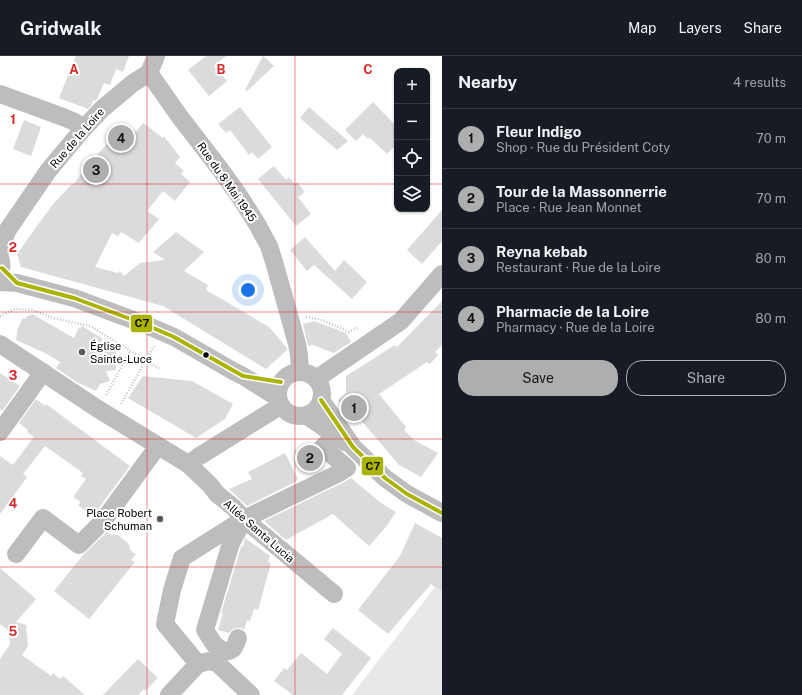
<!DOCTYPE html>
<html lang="en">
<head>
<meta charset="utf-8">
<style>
  :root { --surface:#171b24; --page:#20242c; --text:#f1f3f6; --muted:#9ea1a6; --line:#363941; --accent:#adaeaf }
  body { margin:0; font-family:"Public Sans",sans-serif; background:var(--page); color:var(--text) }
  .controls { position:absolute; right:12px; top:12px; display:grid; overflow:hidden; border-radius:8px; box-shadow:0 1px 3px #0004 }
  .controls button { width:36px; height:36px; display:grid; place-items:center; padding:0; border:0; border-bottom:1px solid var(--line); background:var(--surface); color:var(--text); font:20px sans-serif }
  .you { position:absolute; left:248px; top:234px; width:14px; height:14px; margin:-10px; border:3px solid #fff; border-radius:50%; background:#1a73e8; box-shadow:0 0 0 6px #1a73e833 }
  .badge { display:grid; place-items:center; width:26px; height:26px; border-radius:50%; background:var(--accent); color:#111; font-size:13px; font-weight:700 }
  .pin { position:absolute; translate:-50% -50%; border:2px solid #fff; box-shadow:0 1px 4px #0006 }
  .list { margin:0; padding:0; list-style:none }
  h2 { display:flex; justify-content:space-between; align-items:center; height:52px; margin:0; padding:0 16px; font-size:17px }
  h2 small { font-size:13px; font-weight:400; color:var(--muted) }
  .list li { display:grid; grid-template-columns:26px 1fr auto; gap:12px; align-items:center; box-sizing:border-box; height:60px; padding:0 16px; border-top:1px solid var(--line) }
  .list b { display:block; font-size:15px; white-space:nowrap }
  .list p { margin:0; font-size:13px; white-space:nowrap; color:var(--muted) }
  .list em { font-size:13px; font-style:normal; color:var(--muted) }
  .actions { display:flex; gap:8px; padding:12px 16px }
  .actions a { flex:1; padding:9px 0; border:1px solid var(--accent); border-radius:16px; text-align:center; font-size:14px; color:var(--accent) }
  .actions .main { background:var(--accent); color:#111 }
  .icon { flex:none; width:22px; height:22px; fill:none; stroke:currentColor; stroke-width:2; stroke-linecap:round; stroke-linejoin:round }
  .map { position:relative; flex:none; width:442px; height:639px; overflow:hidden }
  header { display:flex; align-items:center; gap:24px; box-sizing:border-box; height:56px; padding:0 20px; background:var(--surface); border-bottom:1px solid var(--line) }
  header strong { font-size:19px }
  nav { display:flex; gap:22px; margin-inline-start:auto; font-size:14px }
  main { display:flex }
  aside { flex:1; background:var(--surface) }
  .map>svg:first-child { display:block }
</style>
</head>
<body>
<header>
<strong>Gridwalk</strong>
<nav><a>Map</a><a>Layers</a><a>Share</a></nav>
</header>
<main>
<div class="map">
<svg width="442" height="639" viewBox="0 0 442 639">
  <rect width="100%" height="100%" fill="#fff"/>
  <!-- green -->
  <polygon fill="#e8e8e8" points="435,531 442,537 442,639 352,639"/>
  <!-- building -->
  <g fill="#dbdbdb">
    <polygon points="76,0 129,0 123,16 116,13 110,29 104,27 97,43 95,45 93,44 91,50 88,53 59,42"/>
    <polygon points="206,0 226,0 214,10 227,25 209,40 188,14"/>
    <polygon points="263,0 274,10 247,35 245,34"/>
    <polygon points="373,46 397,71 397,88 387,98 370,82 368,83 363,78 356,85 345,74"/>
    <polygon points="240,51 272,91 258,103 252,96 249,99 230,74 226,77 218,68"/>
    <polygon points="309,51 326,66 348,85 337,94 300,62"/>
    <polygon points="24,64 41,71 31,100 13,93"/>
    <polygon points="143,67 163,82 164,80 180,101 175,107 184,115 181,118 190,126 175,145 163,135 147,155 159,163 139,187 121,176 118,180 112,177 95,211 118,217 120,215 124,220 140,207 165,204 153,196 176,176 204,196 184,215 208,229 206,234 269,271 287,292 287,294 266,313 163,250 21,211 16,195 20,194 34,174 54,147 72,128 73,129 87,110 125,68 136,76"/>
    <polygon points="274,110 286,124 289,121 295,128 297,126 305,136 298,141 311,158 296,170 258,123"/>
    <polygon points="442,154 442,185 422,208 407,194"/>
    <polygon points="305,181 335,215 344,204 367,226 352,243 314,209 307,215 290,194"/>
    <polygon points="442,245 442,289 435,296 438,299 430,308 427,306 379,338 406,371 404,374 414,384 438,397 421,421 399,409 360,363 356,366 338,344 346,337 346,320 395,289 397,291"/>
    <polygon points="32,258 74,282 79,271 80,273 82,270 103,283 101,286 116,294 116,314 106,315 110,325 100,328 96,335 79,327 78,327 56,312 60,306 47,298 16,284 17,277 18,275 17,274 23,262 26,263 26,261"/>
    <polygon points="314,265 346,277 351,286 334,297 313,289 308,290 303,268"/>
    <polygon points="0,317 20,330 2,355 0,353"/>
    <polygon points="143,320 192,325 233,348 225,363 196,382 128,342"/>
    <polygon points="36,343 45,350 46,348 130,410 93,460 78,449 81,446 73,441 86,423 81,420 83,417 45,390 23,418 27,421 0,458 0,400 13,409 34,381 27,376 28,374 19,367"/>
    <polygon points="285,397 298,423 295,426 247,450 229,433 252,423 248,416"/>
    <polygon points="351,422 381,447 396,456 385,472 369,490 333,458 286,484 264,465 342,427"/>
    <polygon points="415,467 442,482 442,536 431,528 388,578 358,554 400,500"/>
    <polygon points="107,476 112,479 118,479 129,488 130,494 136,498 131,504 135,506 89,563 54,535 83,499 86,496"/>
    <polygon points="245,482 270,500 268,506 271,507 258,554 254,553 250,565 247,564 244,574 241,572 236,572 232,574 229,577 218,574 223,557 221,557 241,491 241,490 243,491"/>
    <polygon points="0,512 36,543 16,566 26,569 28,590 22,599 51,620 53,617 60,623 63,620 85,639 0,639 0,603 10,588 9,575 0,568"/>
    <polygon points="333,572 371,602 342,639 293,639 274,625 284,612 287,614 301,597 327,618 342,598 324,583"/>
    <polygon points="138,603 158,622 145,635 144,633 138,639 103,639"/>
  </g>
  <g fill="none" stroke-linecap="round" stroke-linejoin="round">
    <!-- path -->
    <g stroke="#c2c2c2" stroke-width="2.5" stroke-dasharray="1 2" stroke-linecap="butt">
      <polyline points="0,260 15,253 32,254 53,262 90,270 160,313"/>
      <polyline points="306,261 322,264 349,276 358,271"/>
      <polyline points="106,339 130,295"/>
      <polyline points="121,348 154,290"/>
    </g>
    <!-- minor -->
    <g stroke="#bdbdbd" stroke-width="18">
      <polyline points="149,17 180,61 220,113 240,141 257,168 269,190 275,209 297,288 299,299 300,316"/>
      <polyline points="0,38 63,61 75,66 83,73"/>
      <polyline points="0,195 7,175 48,115 83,73 102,53 133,27 149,17 156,0"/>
      <path d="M0,201C2,207 2,212 0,218"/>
      <polyline points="0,226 17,227 74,242 144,268 174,281 195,293 233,315 243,320 278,342"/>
      <polyline points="0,288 98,353 188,408 210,429 217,438 233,451 244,463 334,538"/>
      <circle cx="300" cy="338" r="22"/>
      <polyline points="316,323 401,265 442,218"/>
      <polyline points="321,344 353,391 385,422 407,438 442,457"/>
      <polyline points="306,359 345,386"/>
      <polyline points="0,376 43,316"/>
      <polyline points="188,408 198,401 272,355 281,350"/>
      <polyline points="16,498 43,462 79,489 103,465 144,409 158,390"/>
      <path d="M238,582C234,592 235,594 224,596L214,588L205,574L231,487L243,465"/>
      <polyline points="198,608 165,568 172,534 182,502 244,463 337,418 347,412 323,391 335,380"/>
      <polyline points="169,639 198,608 209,605 217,607 251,639"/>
    </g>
    <defs>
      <g id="bus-1">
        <polyline points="2,212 17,227 74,242 144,268 174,281 243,320 281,326"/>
        <polyline points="321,344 353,391 385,422 407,438 442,457"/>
      </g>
    </defs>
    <!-- bus-1 casing -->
    <use href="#bus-1" stroke="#fff" stroke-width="7"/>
    <!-- bus-1 -->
    <use href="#bus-1" stroke="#aab300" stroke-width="4"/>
  </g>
  <!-- grid -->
  <path fill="none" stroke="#d62828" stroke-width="1" stroke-opacity="0.55" d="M147,0V639M295,0V639M0,128H397M427,128H442M0,256H442M0,383H442M0,511H442"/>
  <!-- markers -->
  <g fill="#595959" stroke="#fff" stroke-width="1.5">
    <circle cx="82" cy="296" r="4"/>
    <circle cx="160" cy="463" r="4"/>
  </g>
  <circle fill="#000" stroke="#fff" stroke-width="1.5" cx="206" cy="299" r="3.5"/>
  <g text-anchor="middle" stroke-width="4" stroke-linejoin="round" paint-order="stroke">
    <!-- street labels -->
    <g font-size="11" fill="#000" stroke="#fff">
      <text transform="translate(77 82) rotate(-49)" y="4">Rue de la Loire</text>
      <text transform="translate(227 126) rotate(55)" y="4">Rue du 8 Mai 1945</text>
      <text transform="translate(259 475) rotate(41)" y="4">Allée Santa Lucia</text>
    </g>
    <!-- poi labels -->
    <g font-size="11" fill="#000" stroke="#fff" text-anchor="start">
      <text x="90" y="294">Église<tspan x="90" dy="13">Sainte-Luce</tspan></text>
      <text x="152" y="461" text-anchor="end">Place Robert<tspan x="152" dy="13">Schuman</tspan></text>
    </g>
  </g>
  <g font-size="13" text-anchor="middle" font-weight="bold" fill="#d62828" stroke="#fff" stroke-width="4" stroke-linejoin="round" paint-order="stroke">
    <text x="74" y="18">A</text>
    <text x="221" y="18">B</text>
    <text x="368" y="18">C</text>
    <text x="13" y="68">1</text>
    <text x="13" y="196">2</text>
    <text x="13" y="324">3</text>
    <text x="13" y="452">4</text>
    <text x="13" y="580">5</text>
  </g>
  <g stroke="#fff" stroke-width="1.5">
    <rect x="130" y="258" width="23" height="19" rx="4" fill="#aab300"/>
    <rect x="361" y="400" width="23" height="20" rx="4" fill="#aab300"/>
  </g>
  <g font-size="11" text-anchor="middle" font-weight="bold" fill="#111">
    <text x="142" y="271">C7</text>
    <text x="373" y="414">C7</text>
  </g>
</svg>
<div class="controls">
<button>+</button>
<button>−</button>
<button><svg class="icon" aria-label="locate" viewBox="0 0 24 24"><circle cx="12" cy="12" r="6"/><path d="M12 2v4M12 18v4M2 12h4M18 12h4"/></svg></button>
<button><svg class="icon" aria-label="layers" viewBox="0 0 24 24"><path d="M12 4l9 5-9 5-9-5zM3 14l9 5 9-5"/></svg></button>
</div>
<div class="you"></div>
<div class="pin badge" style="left:354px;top:352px">1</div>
<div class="pin badge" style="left:310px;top:402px">2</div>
<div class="pin badge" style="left:96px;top:114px">3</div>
<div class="pin badge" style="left:121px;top:82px">4</div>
</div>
<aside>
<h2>Nearby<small>4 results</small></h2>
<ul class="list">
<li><span class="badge">1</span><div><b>Fleur Indigo</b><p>Shop · Rue du Président Coty</p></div><em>70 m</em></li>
<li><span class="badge">2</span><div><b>Tour de la Massonnerrie</b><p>Place · Rue Jean Monnet</p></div><em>70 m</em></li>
<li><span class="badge">3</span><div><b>Reyna kebab</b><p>Restaurant · Rue de la Loire</p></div><em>80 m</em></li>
<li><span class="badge">4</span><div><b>Pharmacie de la Loire</b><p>Pharmacy · Rue de la Loire</p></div><em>80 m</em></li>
</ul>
<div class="actions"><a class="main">Save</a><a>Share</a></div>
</aside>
</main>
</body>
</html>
